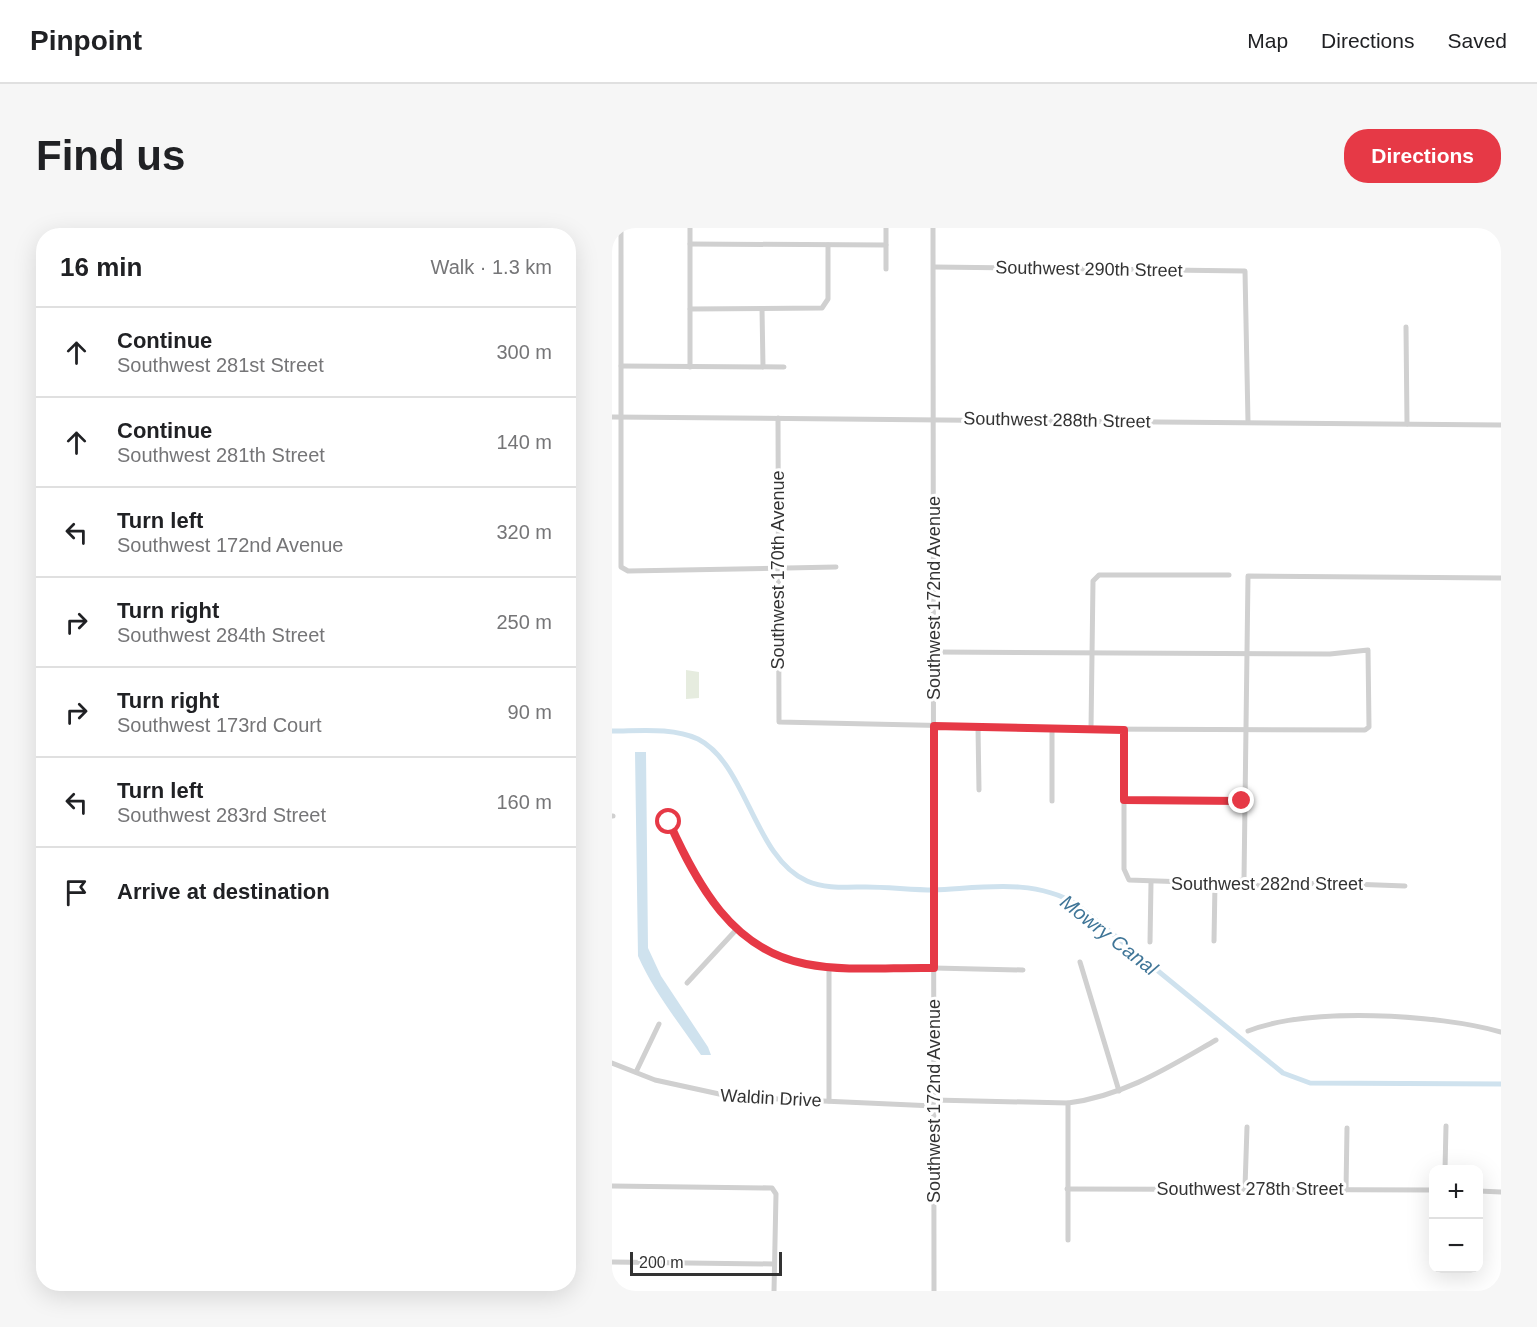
<!DOCTYPE html>
<html lang="en">
<head>
<meta charset="utf-8">
<style>
  :root { --surface:#fff; --page:#f6f6f6; --text:#202124; --muted:#757577; --line:#e0e0e0; --accent:#e63946 }
  body { margin:0; font-family:Helvetica,sans-serif; background:var(--page); color:var(--text) }
  .controls { position:absolute; right:18px; bottom:18px; display:grid; overflow:hidden; border-radius:12px; box-shadow:0 6px 24px #0002 }
  .controls button { width:54px; height:54px; display:grid; place-items:center; padding:0; border:0; border-bottom:2px solid var(--line); background:var(--surface); color:var(--text); font:30px sans-serif }
  .scale { position:absolute; left:18px; bottom:15px; width:152px; box-sizing:border-box; padding-left:6px; border:3px solid #333; border-top:0; font-size:16px; line-height:21px; white-space:nowrap; color:#333; -webkit-text-stroke:4px #fff; paint-order:stroke }
  .stop { position:absolute; width:18px; height:18px; margin:-14px; border:4px solid #e63946; border-radius:50%; background:#fff }
  .stop.end { background:#e63946; border-color:#fff; box-shadow:0 2px 6px #0008 }
  .list { margin:0; padding:0; list-style:none }
  h2 { display:flex; justify-content:space-between; align-items:center; height:78px; margin:0; padding:0 24px; font-size:26px }
  h2 small { font-size:20px; font-weight:400; color:var(--muted) }
  .list li { display:grid; grid-template-columns:39px 1fr auto; gap:18px; align-items:center; box-sizing:border-box; height:90px; padding:0 24px; border-top:2px solid var(--line) }
  .list b { display:block; font-size:22px; white-space:nowrap }
  .list p { margin:0; font-size:20px; white-space:nowrap; color:var(--muted) }
  .list em { font-size:20px; font-style:normal; color:var(--muted) }
  .icon { flex:none; width:33px; height:33px; fill:none; stroke:currentColor; stroke-width:2; stroke-linecap:round; stroke-linejoin:round }
  .map { position:relative; flex:none; width:889px; height:1063px; overflow:hidden; border-radius:24px }
  header { display:flex; align-items:center; gap:36px; box-sizing:border-box; height:84px; padding:0 30px; background:var(--surface); border-bottom:2px solid var(--line) }
  header strong { font-size:28px }
  nav { display:flex; gap:33px; margin-inline-start:auto; font-size:21px }
  .intro { display:flex; align-items:center; justify-content:space-between; box-sizing:border-box; height:144px; padding:0 36px }
  h1 { margin:0; font-size:42px }
  .button { padding:15px 27px; border-radius:24px; background:var(--accent); color:#fff; font-size:21px; font-weight:700 }
  main { display:flex; gap:36px; padding:0 36px }
  aside { flex:1; background:var(--surface); border-radius:24px; box-shadow:0 6px 24px #0002 }
  .map>svg:first-child { display:block }
</style>
</head>
<body>
<header>
<strong>Pinpoint</strong>
<nav><a>Map</a><a>Directions</a><a>Saved</a></nav>
</header>
<div class="intro"><h1>Find us</h1><a class="button">Directions</a></div>
<main>
<aside>
<h2>16 min<small>Walk · 1.3 km</small></h2>
<ul class="list">
<li><svg class="icon" aria-label="ahead" viewBox="0 0 24 24"><path d="M12 20V5M6 11l6-6 6 6"/></svg><div><b>Continue</b><p>Southwest 281st Street</p></div><em>300 m</em></li>
<li><svg class="icon" aria-label="ahead" viewBox="0 0 24 24"><path d="M12 20V5M6 11l6-6 6 6"/></svg><div><b>Continue</b><p>Southwest 281th Street</p></div><em>140 m</em></li>
<li><svg class="icon" aria-label="left" viewBox="0 0 24 24"><path d="M17 20v-9H6M10 6l-5 5 5 5"/></svg><div><b>Turn left</b><p>Southwest 172nd Avenue</p></div><em>320 m</em></li>
<li><svg class="icon" aria-label="right" viewBox="0 0 24 24"><path d="M7 20v-9h11M14 6l5 5-5 5"/></svg><div><b>Turn right</b><p>Southwest 284th Street</p></div><em>250 m</em></li>
<li><svg class="icon" aria-label="right" viewBox="0 0 24 24"><path d="M7 20v-9h11M14 6l5 5-5 5"/></svg><div><b>Turn right</b><p>Southwest 173rd Court</p></div><em>90 m</em></li>
<li><svg class="icon" aria-label="left" viewBox="0 0 24 24"><path d="M17 20v-9H6M10 6l-5 5 5 5"/></svg><div><b>Turn left</b><p>Southwest 283rd Street</p></div><em>160 m</em></li>
<li><svg class="icon" aria-label="arrive" viewBox="0 0 24 24"><path d="M6 21V4h12l-3 4 3 4H6"/></svg><div><b>Arrive at destination</b></div></li>
</ul>
</aside>
<div class="map">
<svg width="889" height="1063" viewBox="0 0 889 1063">
  <rect width="100%" height="100%" fill="#fff"/>
  <!-- green -->
  <polygon fill="#e6ecdf" points="74,442 87,444 87,470 74,471"/>
  <!-- water -->
  <path fill="#cfe2ee" d="M23,524H34L36,720L49,748L96,819L99,827H89C67,795 42,764 26,728Z"/>
  <g fill="none" stroke-linecap="round" stroke-linejoin="round">
    <!-- canal -->
    <path stroke="#cfe2ee" stroke-width="5" d="M0,503C27,503 60,499 86,511C135,536 142,630 195,653C213,661 235,659 254,659C276,659 300,662 322,662C369,660 422,650 464,676L671,845L698,855L889,856"/>
    <!-- minor -->
    <g stroke="#d0d0d0" stroke-width="5">
      <polyline points="9,0 9,339 16,343 224,339"/>
      <polyline points="78,0 78,139"/>
      <polyline points="274,0 274,41"/>
      <polyline points="321,0 322,1063"/>
      <polyline points="78,16 274,17"/>
      <polyline points="322,39 633,43 636,194"/>
      <polyline points="78,81 210,80 216,71 216,17"/>
      <polyline points="150,81 151,139"/>
      <polyline points="794,99 795,196"/>
      <polyline points="9,138 172,139"/>
      <polyline points="0,189 889,197"/>
      <polyline points="166,190 167,494 479,501 753,502 757,499 756,422 718,426 323,424"/>
      <polyline points="366,499 367,562"/>
      <polyline points="440,500 440,573"/>
      <polyline points="479,501 481,353 487,347 617,347"/>
      <polyline points="512,502 512,641 517,652 603,655 632,652 647,658 712,655 793,658"/>
      <polyline points="512,572 633,573"/>
      <polyline points="0,588 1,588"/>
      <path d="M57,594C85,656 120,722 194,736C235,744 280,739 322,740"/>
      <polyline points="632,652 636,348 889,350"/>
      <polyline points="602,713 603,655"/>
      <polyline points="538,714 539,655"/>
      <polyline points="468,734 507,863"/>
      <polyline points="322,740 411,742"/>
      <polyline points="75,755 124,702"/>
      <path d="M636,803C697,779 826,786 889,804"/>
      <polyline points="0,835 43,852 121,869 322,878"/>
      <polyline points="24,844 47,796"/>
      <path d="M322,872L456,875C512,868 557,839 604,812"/>
      <polyline points="217,873 217,739"/>
      <polyline points="833,942 834,898"/>
      <polyline points="0,958 160,960 164,966 162,1063"/>
      <polyline points="633,959 635,899"/>
      <polyline points="455,961 822,962"/>
      <polyline points="734,962 735,900"/>
      <polyline points="867,963 889,964"/>
      <polyline points="456,1012 456,875"/>
      <polyline points="0,1034 162,1036"/>
    </g>
  </g>
  <g fill="none" stroke-linecap="round" stroke-linejoin="round">
    <!-- route -->
    <path stroke="#e63946" stroke-width="8" d="M57,594C85,656 120,722 194,736C235,744 280,739 322,740V498L512,502V572L630,573"/>
  </g>
  <g text-anchor="middle" stroke-width="6" stroke-linejoin="round" paint-order="stroke">
    <!-- street labels -->
    <g font-size="18" fill="#333" stroke="#fff">
      <text transform="translate(477 41) rotate(1)" y="6">Southwest 290th Street</text>
      <text transform="translate(445 192) rotate(1)" y="6">Southwest 288th Street</text>
      <text transform="translate(166 342) rotate(-90)" y="6">Southwest 170th Avenue</text>
      <text transform="translate(322 370) rotate(-90)" y="6">Southwest 172nd Avenue</text>
      <text x="655" y="662">Southwest 282nd Street</text>
      <text transform="translate(159 870) rotate(3)" y="6">Waldin Drive</text>
      <text transform="translate(322 873) rotate(-90)" y="6">Southwest 172nd Avenue</text>
      <text x="638" y="967">Southwest 278th Street</text>
    </g>
    <!-- water labels -->
    <g font-size="20" font-style="italic" fill="#3f7597" stroke="#fff">
      <text transform="translate(497 707) rotate(38)" y="7">Mowry Canal</text>
    </g>
  </g>
</svg>
<div class="controls">
<button>+</button>
<button>−</button>
</div>
<div class="scale">200 m</div>
<div class="stop" style="left:57px;top:594px"></div>
<div class="stop end" style="left:630px;top:573px"></div>
</div>
</main>
</body>
</html>
